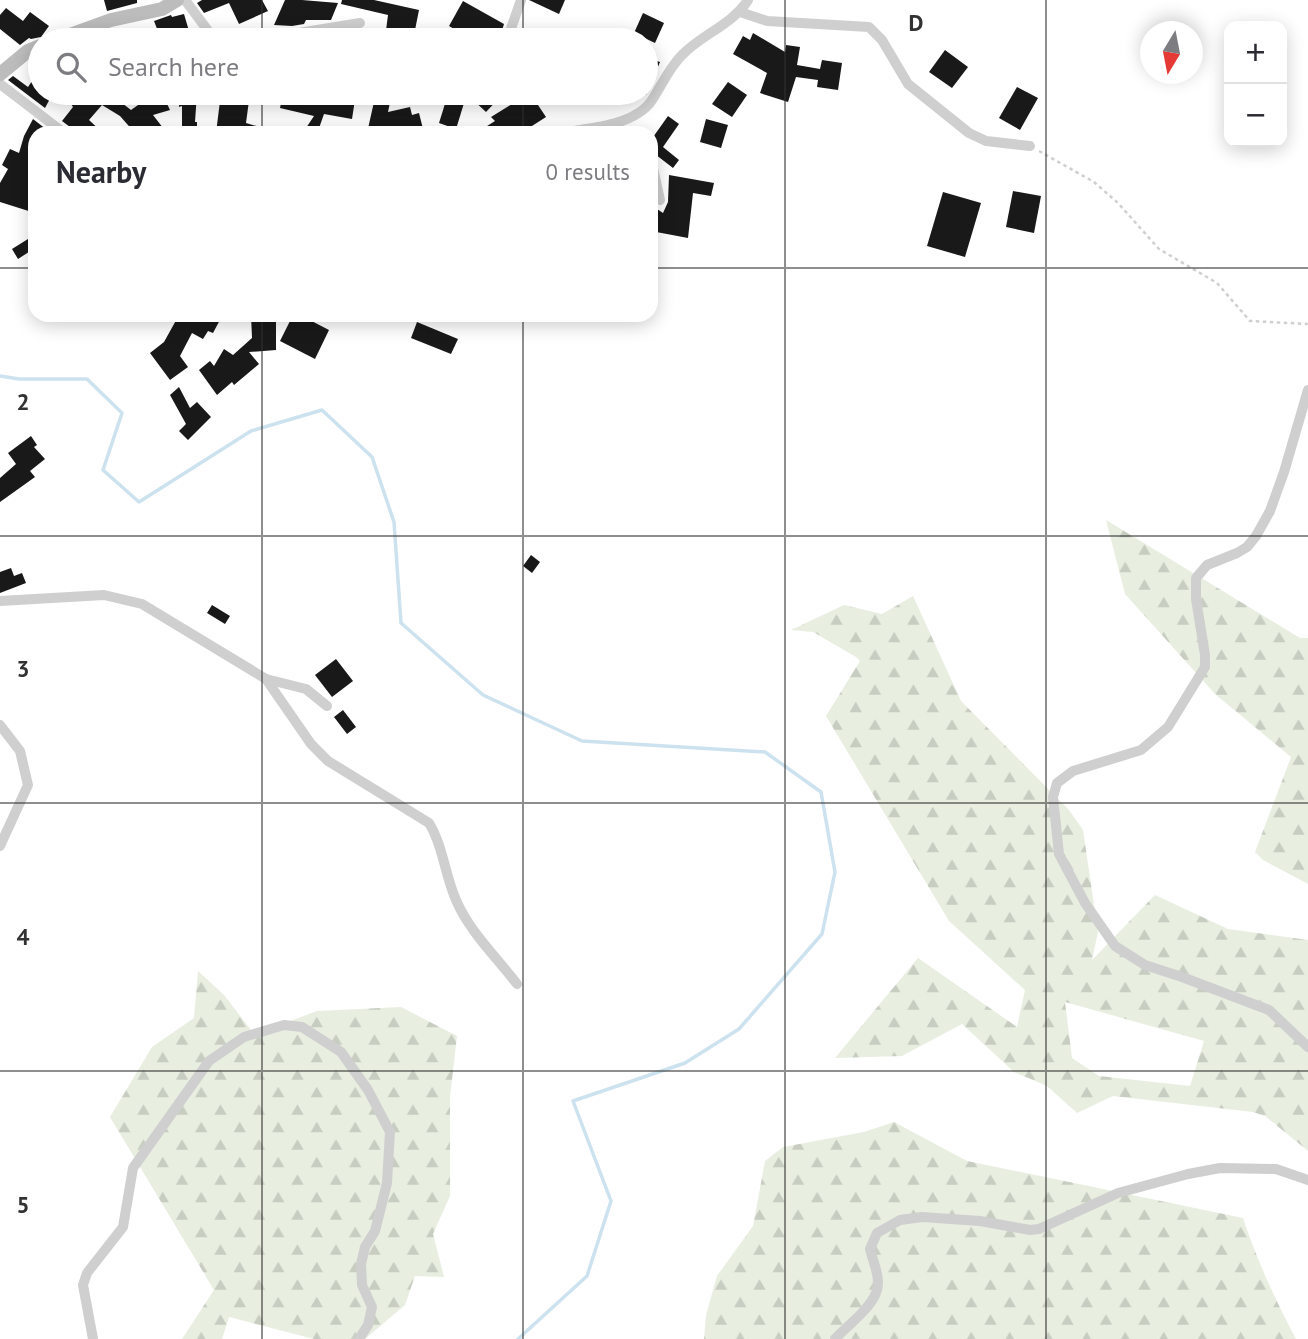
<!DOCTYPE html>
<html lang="en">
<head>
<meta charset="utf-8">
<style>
  :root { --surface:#fff; --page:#f7f7f7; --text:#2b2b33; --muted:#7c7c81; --line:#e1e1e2 }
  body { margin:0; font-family:"PT Sans",sans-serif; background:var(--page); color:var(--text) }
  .controls { position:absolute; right:21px; top:21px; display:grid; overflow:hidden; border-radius:14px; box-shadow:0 4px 18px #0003 }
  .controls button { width:63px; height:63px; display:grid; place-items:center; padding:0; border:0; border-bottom:2px solid var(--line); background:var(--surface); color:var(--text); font:35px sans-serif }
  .compass { position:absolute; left:1140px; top:21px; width:63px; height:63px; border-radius:50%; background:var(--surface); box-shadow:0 4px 18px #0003; rotate:190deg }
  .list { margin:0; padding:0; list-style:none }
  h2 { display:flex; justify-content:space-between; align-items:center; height:91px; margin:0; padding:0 28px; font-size:30px }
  h2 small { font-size:23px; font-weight:400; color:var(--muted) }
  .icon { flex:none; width:38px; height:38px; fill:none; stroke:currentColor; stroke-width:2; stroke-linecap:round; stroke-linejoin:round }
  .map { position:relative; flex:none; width:1308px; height:1339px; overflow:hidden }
  .search { position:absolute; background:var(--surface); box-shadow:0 4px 18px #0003; left:28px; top:28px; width:630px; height:77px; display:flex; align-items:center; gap:18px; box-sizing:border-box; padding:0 24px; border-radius:38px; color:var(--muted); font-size:26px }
  .panel { position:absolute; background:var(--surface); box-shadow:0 4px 18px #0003; left:28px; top:126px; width:630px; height:196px; border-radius:21px }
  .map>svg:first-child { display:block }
</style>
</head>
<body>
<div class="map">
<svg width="1308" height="1339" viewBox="0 0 1308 1339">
  <defs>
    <pattern id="forest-firs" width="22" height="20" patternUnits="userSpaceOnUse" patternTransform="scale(1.75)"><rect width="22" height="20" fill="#e8eee0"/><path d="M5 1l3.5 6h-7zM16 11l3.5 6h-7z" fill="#c7cdc1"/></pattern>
  </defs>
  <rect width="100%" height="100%" fill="#fff"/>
  <!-- forest -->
  <g fill="url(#forest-firs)" fill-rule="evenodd">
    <polygon points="1106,520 1300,638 1308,638 1308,884 1263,860 1255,852 1291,757 1215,694 1125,594"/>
    <path d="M913,596L961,701L1069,810L1083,830L1098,932L1092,960L1155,895L1228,929L1308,940V1151L1265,1116L1253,1112L1113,1096L1077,1113L1047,1086L1014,1072L962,1024L902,1056L835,1058L918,958L1017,1027L1025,990L949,921L826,716L860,661L856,657L813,632L791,630L844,605L882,614ZM1065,1002L1204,1041L1190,1086L1099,1076L1072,1058Z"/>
    <polygon points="198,971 224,995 251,1030 285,1023 317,1011 401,1007 457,1036 450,1097 450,1196 433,1234 444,1277 415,1276 405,1305 365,1339 314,1339 229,1317 222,1339 182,1339 214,1290 110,1117 152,1047 194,1018"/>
    <path d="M894,1122L967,1161L1243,1218C1257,1260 1275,1300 1296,1339H704L706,1315L717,1276L753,1226L765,1161L783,1147L864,1132Z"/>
  </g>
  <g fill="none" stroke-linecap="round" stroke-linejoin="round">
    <!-- stream -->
    <polyline stroke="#cce2ee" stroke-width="3.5" points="0,376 19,379 87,379 122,413 103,470 139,502 251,431 322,410 372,457 394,522 401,623 483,695 582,741 765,752 821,792 835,872 822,934 739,1029 685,1063 573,1101 611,1201 587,1276 518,1339"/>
  </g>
  <!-- building -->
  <g fill="#191919">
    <polygon points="104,0 137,0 137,3 107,11"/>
    <polygon points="202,0 262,0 268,11 239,24 229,3 204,13 197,3"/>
    <polygon points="285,0 302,0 338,3 331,20 306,20 304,24 292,26 274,25"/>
    <polygon points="342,0 374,0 419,10 413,40 385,38 388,15 341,4"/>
    <polygon points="529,0 565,0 559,14"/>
    <polygon points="463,1 504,24 499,40 473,40 449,26"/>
    <polygon points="6,8 23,21 30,12 49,26 41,37 31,39 29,38 20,45 0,29 0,15"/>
    <polygon points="643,13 664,23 655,43 634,33"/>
    <polygon points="184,14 189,31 161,39 154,21 171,15 172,17"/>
    <polygon points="753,33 785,52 786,45 800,47 797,65 820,69 822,60 842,63 838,90 817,87 818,80 796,77 788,102 760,93 767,73 733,54 743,36 750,40"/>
    <polygon points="945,50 968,67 952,88 929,72"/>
    <polygon points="648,58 660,62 646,95 646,63"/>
    <polygon points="40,69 40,93 53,93 45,108 8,80 13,76 28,87"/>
    <polygon points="728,82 747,95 732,117 712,104"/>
    <polygon points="1017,87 1038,98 1020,130 999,118"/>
    <polygon points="64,93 109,93 131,110 145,100 141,93 162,93 170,110 153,115 167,133 135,133 120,116 102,105 89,120 103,133 78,133 62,121 73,107"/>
    <polygon points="180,93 197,93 195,122 197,122 197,133 182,133 182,106 179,107"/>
    <polygon points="221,93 250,93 246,123 270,130 270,133 216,133"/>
    <polygon points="283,93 356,93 352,119 324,114 318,131 306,128 314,116 280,108"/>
    <polygon points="376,93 392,93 388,112 410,107 412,115 419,113 424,133 367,133"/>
    <polygon points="476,93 504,93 486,112 471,98"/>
    <polygon points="530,93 546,117 521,133 476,133 495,121 491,117"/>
    <polygon points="448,94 465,100 456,129 439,123"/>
    <polygon points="668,116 679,124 663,147 679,160 673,168 651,151 651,140"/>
    <polygon points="33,119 51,133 35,133 35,213 0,202 0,183 8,169 2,165 10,149 19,153 24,136"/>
    <polygon points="706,119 728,125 721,148 700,142"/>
    <polygon points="669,175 714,183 711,196 693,193 688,238 651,231 651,205 663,213 668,202"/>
    <polygon points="1013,191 1041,196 1034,233 1006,227"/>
    <polygon points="943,192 981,203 965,257 927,246"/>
    <polygon points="28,239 35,248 18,259 12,249"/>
    <polygon points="179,315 215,315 221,318 213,333 208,331 203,339 192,333 180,356 188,367 170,380 150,353 164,342"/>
    <polygon points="251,315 276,315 276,350 249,352 259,364 234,385 232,382 217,395 199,370 210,361 214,366 224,349 233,355 252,338"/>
    <polygon points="293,315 300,315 329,330 315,359 280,341"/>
    <polygon points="417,322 458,339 451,354 411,338"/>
    <polygon points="179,387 190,408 197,402 211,417 188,440 179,431 186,424 170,395"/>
    <polygon points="31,436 37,445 34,447 45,459 30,471 35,477 0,502 0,478 16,464 8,453"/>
    <polygon points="531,555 540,562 532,573 523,566"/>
    <polygon points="11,568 14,576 22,573 26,583 0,593 0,572"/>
    <polygon points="212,605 230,616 225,624 207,613"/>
    <polygon points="336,659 353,681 332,697 315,675"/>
    <polygon points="343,710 356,727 347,734 334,717"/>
  </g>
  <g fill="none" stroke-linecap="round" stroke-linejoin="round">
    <!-- path -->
    <polyline stroke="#cfcfcf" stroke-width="2.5" stroke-dasharray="3.5 3.5" stroke-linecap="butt" points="1039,151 1094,182 1118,203 1159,249 1217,283 1250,321 1308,324"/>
    <!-- street -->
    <g stroke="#cfcfcf" stroke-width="10">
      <polyline points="185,0 215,40"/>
      <polyline points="740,12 767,21 869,27 882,40 908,84 969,133 986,141 1030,146"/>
      <polyline points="256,40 360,23"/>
      <polyline points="507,40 521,0"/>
      <polyline points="0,84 64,133"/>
      <path d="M558,133C587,129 635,126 652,100C662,85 669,68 682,55C702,34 732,25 748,0"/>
      <polyline points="651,159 660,200"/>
      <polyline points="1308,390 1284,472 1270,511 1256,536 1247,547 1237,553 1207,565 1196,578 1196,599 1205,655 1205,667 1168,727 1141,750 1073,771 1057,783 1053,797 1059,854 1085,903 1115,946 1145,965 1182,977 1269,1010 1308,1047"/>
      <path d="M0,601L104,595L142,604L266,679L311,744L328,761L429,823C443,846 445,875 456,900C469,931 497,958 517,984"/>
      <polyline points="266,679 306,689 327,706"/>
      <polyline points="0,725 20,751 28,785 0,846"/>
      <polyline points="93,1339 83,1285 87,1273 123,1227 133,1168 209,1061 244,1037 284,1025 302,1027 341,1052 368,1090 390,1132 387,1183 375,1231 365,1247 361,1264 362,1285 372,1307 368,1325 359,1339"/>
      <path d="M835,1339C847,1326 869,1310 876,1293C882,1280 873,1262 870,1249L877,1233L900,1220L922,1217L980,1221L1030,1230L1039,1229L1118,1193L1188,1174L1220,1168L1276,1169L1308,1180"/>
    </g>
    <!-- secondary -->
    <g stroke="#bcbcbc" stroke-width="14">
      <polyline points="56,40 111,20 162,9 177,0"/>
      <polyline points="0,74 28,51 40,46"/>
    </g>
  </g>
  <!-- grid -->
  <path fill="none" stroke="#323232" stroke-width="2" stroke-opacity="0.55" d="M262,0V40M523,0V40M785,0V1339M1046,0V1339M262,93V133M523,93V133M0,268H35M651,268H1308M262,315V1339M523,315V1339M0,536H1308M0,803H1308M0,1071H1308"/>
  <g font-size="23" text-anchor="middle" font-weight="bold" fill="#323232" stroke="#fff" stroke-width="7" stroke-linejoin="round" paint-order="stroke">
    <text x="916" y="31">D</text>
    <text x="23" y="410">2</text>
    <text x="23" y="677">3</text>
    <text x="23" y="945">4</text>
    <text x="23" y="1213">5</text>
  </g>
</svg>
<div class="controls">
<button>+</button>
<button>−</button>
</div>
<svg class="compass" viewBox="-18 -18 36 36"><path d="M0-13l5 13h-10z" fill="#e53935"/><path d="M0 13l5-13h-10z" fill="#7c7c81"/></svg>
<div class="search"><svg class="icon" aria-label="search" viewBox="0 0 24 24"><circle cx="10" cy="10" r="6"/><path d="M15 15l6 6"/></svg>Search here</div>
<section class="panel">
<h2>Nearby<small>0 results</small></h2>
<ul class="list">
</ul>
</section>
</div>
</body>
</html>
